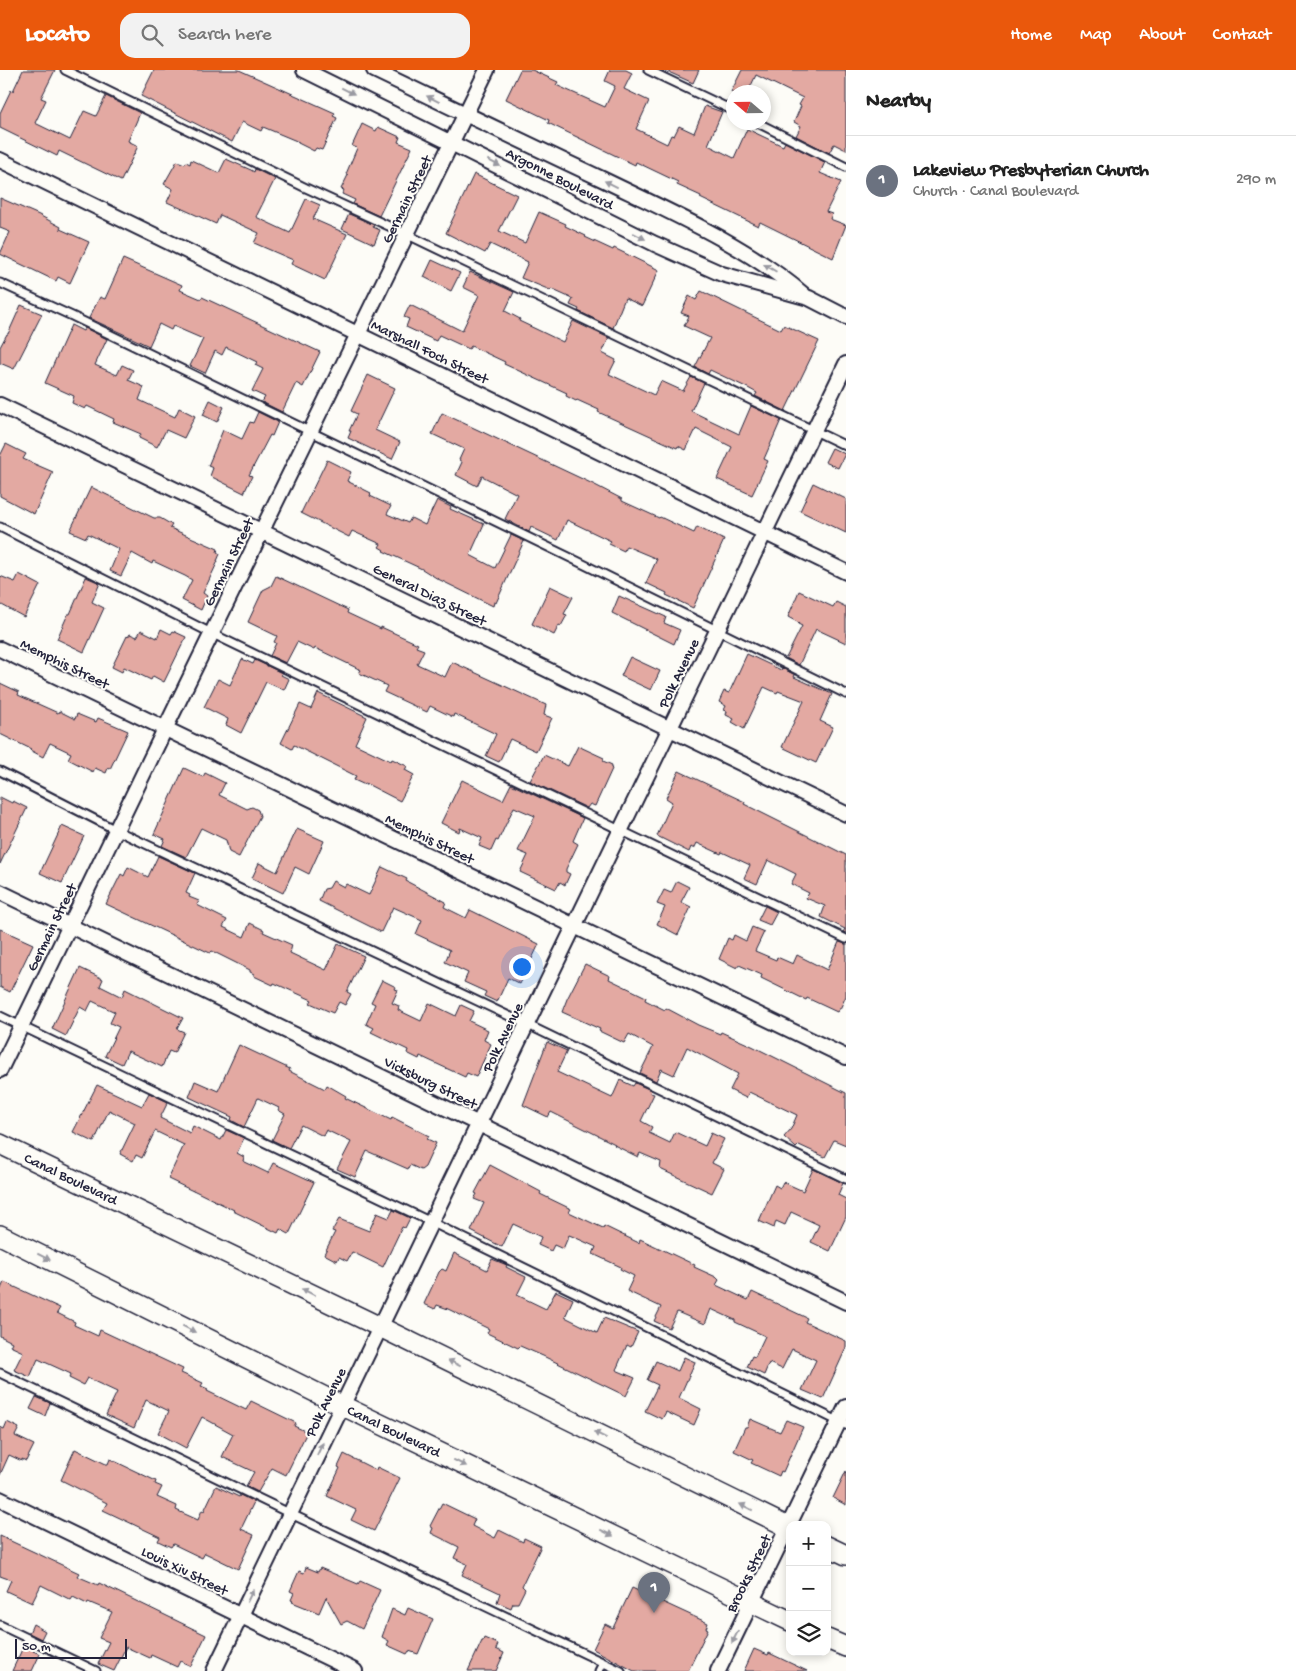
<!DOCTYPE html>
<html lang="en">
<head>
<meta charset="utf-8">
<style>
  :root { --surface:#fff; --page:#f2f2f2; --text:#222; --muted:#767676; --line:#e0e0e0; --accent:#ea580c }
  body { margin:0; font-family:"Gochi Hand",sans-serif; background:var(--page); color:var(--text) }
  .controls { position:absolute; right:15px; bottom:15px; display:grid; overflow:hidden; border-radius:10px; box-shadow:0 2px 8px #0003 }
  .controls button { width:45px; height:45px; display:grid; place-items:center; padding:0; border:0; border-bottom:1px solid var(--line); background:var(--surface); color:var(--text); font:25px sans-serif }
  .compass { position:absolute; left:726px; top:15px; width:45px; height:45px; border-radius:50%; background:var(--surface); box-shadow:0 2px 8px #0003; rotate:290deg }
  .scale { position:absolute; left:15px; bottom:12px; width:112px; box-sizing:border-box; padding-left:5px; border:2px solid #22223b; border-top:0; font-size:14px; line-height:18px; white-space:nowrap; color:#22223b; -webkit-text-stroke:4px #fdfcf7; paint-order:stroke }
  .you { position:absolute; left:521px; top:896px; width:18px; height:18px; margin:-12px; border:4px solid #fff; border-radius:50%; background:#1a73e8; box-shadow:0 0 0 8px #1a73e833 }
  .badge { display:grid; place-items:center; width:32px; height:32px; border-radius:50%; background:var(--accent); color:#fff; font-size:16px; font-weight:700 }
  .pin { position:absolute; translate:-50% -41px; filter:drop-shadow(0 1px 2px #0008) }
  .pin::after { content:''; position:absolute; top:26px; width:18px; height:15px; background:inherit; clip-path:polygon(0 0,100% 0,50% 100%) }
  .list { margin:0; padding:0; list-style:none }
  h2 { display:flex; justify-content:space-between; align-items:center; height:65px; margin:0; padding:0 20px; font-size:21px }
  h2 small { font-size:16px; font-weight:400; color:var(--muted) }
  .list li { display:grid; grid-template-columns:32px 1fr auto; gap:15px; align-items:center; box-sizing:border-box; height:90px; padding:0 20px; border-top:1px solid var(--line) }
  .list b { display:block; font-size:19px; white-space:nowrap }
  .list p { margin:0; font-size:16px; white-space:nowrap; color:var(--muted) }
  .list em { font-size:16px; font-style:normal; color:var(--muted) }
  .icon { flex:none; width:28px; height:28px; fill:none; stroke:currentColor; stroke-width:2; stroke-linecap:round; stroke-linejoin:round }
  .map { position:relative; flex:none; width:846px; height:1601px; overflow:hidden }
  header { display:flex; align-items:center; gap:30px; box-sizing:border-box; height:70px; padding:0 25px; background:var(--accent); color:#fff }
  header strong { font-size:24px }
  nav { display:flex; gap:28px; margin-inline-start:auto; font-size:18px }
  .search { width:350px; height:45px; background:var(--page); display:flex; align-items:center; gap:12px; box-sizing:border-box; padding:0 18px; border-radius:15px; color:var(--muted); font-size:19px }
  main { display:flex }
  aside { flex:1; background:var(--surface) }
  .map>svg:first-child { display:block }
</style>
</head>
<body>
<header>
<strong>Locato</strong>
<div class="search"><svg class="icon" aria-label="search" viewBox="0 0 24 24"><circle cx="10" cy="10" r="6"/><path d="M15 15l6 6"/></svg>Search here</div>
<nav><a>Home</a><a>Map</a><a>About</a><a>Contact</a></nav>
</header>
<main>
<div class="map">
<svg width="846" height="1601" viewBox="0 0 846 1601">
  <rect width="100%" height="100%" fill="#fdfcf7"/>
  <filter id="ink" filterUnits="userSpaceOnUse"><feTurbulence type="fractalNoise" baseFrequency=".02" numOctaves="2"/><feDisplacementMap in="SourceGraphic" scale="10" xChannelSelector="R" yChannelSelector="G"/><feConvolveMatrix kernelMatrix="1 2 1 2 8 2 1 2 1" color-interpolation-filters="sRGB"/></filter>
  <g filter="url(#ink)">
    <!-- building -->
    <g fill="#e3a9a2" stroke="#22223b">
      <polygon points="23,0 55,0 41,28 46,30 35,53 70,70 84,41 96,46 106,26 140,43 128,71 138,76 121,111 59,81 57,86 0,58 0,43 11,20 13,21"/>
      <polygon points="154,0 239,0 335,43 333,46 337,48 322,80 316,78 314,81 298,73 299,72 263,57 261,61 242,52 232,72 141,26"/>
      <polygon points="520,0 532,0 558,12 556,15 605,37 615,16 605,11 610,0 626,0 632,3 624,19 649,31 636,59 667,74 671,65 674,66 679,56 694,63 705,36 722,42 708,75 734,88 747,59 783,76 785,72 825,92 820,103 841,112 826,142 832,144 830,149 846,155 833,188 760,152 758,156 700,128 701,126 677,115 678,112 636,92 635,95 608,82 548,53 549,50 506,29"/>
      <polygon points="664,0 699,0 693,13"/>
      <polygon points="742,0 846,0 846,80 834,74 829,83 796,66 801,56 794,52 801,36 799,35 803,28 756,5 748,22 731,22"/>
      <polygon points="362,54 376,61 378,57 400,67 398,72 412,78 379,146 353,134 355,130 342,124 344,120 341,119 348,105 346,104 357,78 352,76"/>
      <polygon points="226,89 251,100 254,102 255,99 275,109 256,147 290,163 306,129 320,135 313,149 347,164 325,210 291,194 293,190 254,173 259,163 220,145 216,154 167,132 173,119 164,114 177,91 185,94 186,92 190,94 191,90 219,103"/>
      <polygon points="474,104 517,125 499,161 525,173 539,142 566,154 565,156 586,166 585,167 613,180 614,178 659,200 642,236 625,228 613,258 578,241 579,239 570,235 573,229 551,219 550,220 521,208 528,192 490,174 485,183 446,163"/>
      <polygon points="0,128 39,145 61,157 60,159 89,172 70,213 58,207 56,211 0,184 10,162 0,158"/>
      <polygon points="349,144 374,155 373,157 380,160 374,174 342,159"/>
      <polygon points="123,189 182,215 180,220 201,229 202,227 320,282 303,317 296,313 282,342 262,332 265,327 252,321 263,299 255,295 257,292 226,277 222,285 215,281 205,303 190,296 203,269 173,256 171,260 159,254 149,276 89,248 100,227 105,229"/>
      <polygon points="432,190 460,203 451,221 424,207"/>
      <polygon points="470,202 514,222 505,241 520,249 519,251 563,272 573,251 609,268 602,283 616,290 609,304 654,325 661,311 683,321 691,307 704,313 691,341 739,364 751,336 781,350 764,389 768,391 752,425 717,409 732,377 696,359 686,380 678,376 677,378 598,342 599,340 577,330 576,331 566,326 567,323 504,294 505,292 471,276 469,279 439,265 436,271 406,257 409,249 404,247 410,235 462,261 479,225 463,217"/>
      <polygon points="701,221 781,260 784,255 819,271 785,341 755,326 757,323 748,318 710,300 708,304 695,297 710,268 684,256 689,246 681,243 689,226 696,230"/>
      <polygon points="21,235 42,244 14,299 0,293 0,277 7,264 8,264"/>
      <polygon points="71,255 83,261 85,258 107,269 95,295 117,305 122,295 133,300 128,310 144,317 139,330 175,347 179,338 195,346 184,368 166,360 157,377 139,368 141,364 113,352 114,349 87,336 85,339 72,333 74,326 45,313"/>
      <polygon points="368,305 395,318 375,360 400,372 392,389 348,368 351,361 349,361 357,344 351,341"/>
      <polygon points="210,330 224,337 217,352 203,345"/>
      <polygon points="258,342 278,352 272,366 270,365 249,405 252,406 244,423 210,406 213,398 208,396 223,360 242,369 250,352 253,353"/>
      <polygon points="442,343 593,414 622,429 622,431 659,448 660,447 694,463 697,457 724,470 693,538 666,525 667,523 646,513 657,489 626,476 624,481 609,474 611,471 567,450 558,470 531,457 529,462 505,449 517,424 482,406 477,416 456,405 462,392 459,390 464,379 432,364"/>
      <polygon points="6,374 26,384 23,389 53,402 34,444 0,426 0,386"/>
      <polygon points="832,378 845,384 838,398 825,392"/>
      <polygon points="327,390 351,402 347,411 371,423 370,426 391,436 387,444 408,453 411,448 425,455 437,430 451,437 450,439 484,454 470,485 495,498 511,465 524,471 496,533 494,532 493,536 438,509 422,499 383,481 384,480 379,477 381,474 352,461 349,467 301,443"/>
      <polygon points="813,413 846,429 846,463 800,441"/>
      <polygon points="91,417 154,448 160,448 172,455 170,458 218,479 217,482 220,484 217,491 218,491 203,523 207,526 201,540 182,530 192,510 185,506 153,491 152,494 132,483 121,506 110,501 119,479 88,464 86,468 70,461"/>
      <polygon points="19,504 40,515 24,547 0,534 0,506 15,512"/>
      <polygon points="276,506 348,540 347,543 381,559 381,557 418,574 416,577 424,580 417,594 445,607 452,592 546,635 544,645 552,648 536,681 510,669 499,692 486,686 496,664 454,644 453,647 430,636 427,642 384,622 387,616 359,603 361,600 315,578 314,580 297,572 286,593 270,586 276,573 274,572 277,566 248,552 263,520 271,516"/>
      <polygon points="86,507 100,513 92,532 104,538 84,582 57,569 68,544 70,544"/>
      <polygon points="550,516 573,527 564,544 567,545 561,556 559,555 554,565 532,554"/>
      <polygon points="799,521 833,537 836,532 846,537 846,573 816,559 799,595 786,588 802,556 798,554 799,553 788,547"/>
      <polygon points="619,526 666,547 664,553 680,560 674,574 612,543"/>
      <polygon points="161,559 171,564 173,561 186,567 164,612 153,606 151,610 124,597 122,602 112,597 127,566 128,567 130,564 137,567 141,560 157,568"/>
      <polygon points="747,584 781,600 782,598 795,605 794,607 832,624 820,651 833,657 816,693 782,677 804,631 778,621 777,623 764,617 744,659 732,652 734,649 726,645 727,641 724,640 726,636 719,632 724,621 729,623"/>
      <polygon points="630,587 660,601 651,620 621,606"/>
      <polygon points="242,589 253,594 255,590 282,603 281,605 289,609 284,620 266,612 241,663 226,655 228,649 204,637 218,609 230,615"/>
      <polygon points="0,613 19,622 18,625 58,643 59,641 75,649 77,644 96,652 98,648 128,661 110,699 108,698 106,703 95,698 93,702 68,689 71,683 50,673 43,687 30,680 31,679 0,664"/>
      <polygon points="318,623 367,647 355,674 391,691 392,689 407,696 405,700 414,705 400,731 365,713 365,715 354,710 356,706 294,675 292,679 281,673 300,634 311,639"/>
      <polygon points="578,676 604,688 603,691 612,695 611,698 612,699 595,736 590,734 587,738 530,711 544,685 568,696"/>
      <polygon points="184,698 203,707 205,703 225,713 219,725 247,739 252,737 258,740 260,746 239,787 229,782 226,770 201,758 186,787 162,776 165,769 154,764"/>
      <polygon points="679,701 745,732 744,734 846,785 846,863 843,862 845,859 821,847 825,836 806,828 809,823 791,814 796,804 768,790 757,814 744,808 750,795 722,782 721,784 697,773 694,779 691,777 689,782 657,766 672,732 666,728"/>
      <polygon points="462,710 503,730 511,714 583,748 573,771 578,774 566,799 566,802 570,804 565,815 560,812 556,819 520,802 528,785 518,781 535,746 514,737 498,771 496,770 491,781 479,776 482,768 460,758 459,762 441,753"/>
      <polygon points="0,727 12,733 13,731 27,738 0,794"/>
      <polygon points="62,756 84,766 62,813 40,803"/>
      <polygon points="297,759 324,771 309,804 295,797 283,823 252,808 259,793 277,802"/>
      <polygon points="158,786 195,803 186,823 190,825 189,827 199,831 197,835 227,850 223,857 244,867 250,853 264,860 263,862 292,875 290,883 326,900 338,874 364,886 347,922 351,924 345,935 339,932 333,943 310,933 312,930 274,913 273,915 254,906 254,904 250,902 250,900 212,881 210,883 106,834 121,804 124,806 128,797 148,807"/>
      <polygon points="382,797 407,809 406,811 446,832 444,837 466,848 470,840 539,874 520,914 508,908 497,932 484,926 486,922 464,912 468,903 445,892 450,880 416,864 422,850 393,837 381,862 319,831 324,819 329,818 333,811 344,817 346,814 369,825"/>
      <polygon points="677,811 689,817 681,832 691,837 678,865 657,854 665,837 657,834 664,820 671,823"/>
      <polygon points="765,836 777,842 770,855 758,850"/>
      <polygon points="752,857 764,862 755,881 776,890 777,887 793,894 797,885 827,900 839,872 846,874 846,926 840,939 839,939 837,942 807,928 806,930 761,908 762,905 739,895 737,898 719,889 728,868 732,870 734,865 746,871"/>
      <polygon points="0,859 33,874 10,922 0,917"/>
      <polygon points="585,894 610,906 609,909 646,927 645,930 665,940 666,938 698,955 720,964 721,962 752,976 846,1023 846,1075 834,1070 825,1087 799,1075 796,1078 784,1067 791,1059 797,1045 749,1022 746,1028 730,1020 738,1004 687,977 674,1005 661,999 656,1011 640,1003 653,977 629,964 624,973 599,961 600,959 562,942 567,929"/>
      <polygon points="80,898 103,909 100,916 122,927 125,919 183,948 177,959 184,962 174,983 169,981 162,997 128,981 122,994 105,986 119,957 110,953 115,942 92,931 87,941 80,937 66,966 52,959"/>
      <polygon points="382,910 396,917 395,919 398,920 392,933 399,936 398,940 421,951 429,933 456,946 461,935 474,941 469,951 488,960 484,970 491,974 476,1007 467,1003 465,1007 420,986 419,989 407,983 408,980 371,962 374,958 366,954 375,934 371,932"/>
      <polygon points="547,972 567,981 557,1002 612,1028 620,1010 633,1016 635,1013 651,1020 650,1023 654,1024 641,1051 652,1057 649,1063 670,1073 675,1062 705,1076 711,1063 724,1069 712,1093 724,1099 712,1123 660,1099 661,1092 640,1083 638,1087 614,1075 615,1074 551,1042 548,1047 523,1035"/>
      <polygon points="239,975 290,999 289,1001 325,1019 327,1015 346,1026 345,1028 391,1050 392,1047 429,1066 427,1069 436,1073 425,1097 421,1100 410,1095 408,1099 367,1081 355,1107 337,1099 351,1072 326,1060 323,1066 301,1055 289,1078 272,1070 285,1044 278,1040 279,1038 258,1028 244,1057 231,1050 232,1047 189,1027 195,1011 218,1021"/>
      <polygon points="97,1015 142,1036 149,1023 168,1032 160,1048 190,1063 193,1056 221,1070 226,1060 244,1068 237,1083 244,1087 243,1091 268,1103 273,1093 314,1112 289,1164 280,1159 278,1163 233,1141 234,1140 193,1120 193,1121 168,1109 184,1075 155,1061 142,1088 136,1085 133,1091 120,1084 135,1053 109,1040 94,1072 73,1062"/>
      <polygon points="490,1095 541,1122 540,1124 571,1139 569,1142 590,1152 603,1158 604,1156 639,1173 640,1169 695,1195 694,1197 716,1207 719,1210 716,1215 748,1230 752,1222 807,1248 805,1252 846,1271 846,1278 823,1329 802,1320 816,1290 792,1279 782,1299 769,1293 764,1305 747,1297 752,1286 755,1287 765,1266 735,1252 735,1250 711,1239 705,1254 677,1242 669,1258 654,1251 661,1237 627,1221 634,1206 620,1199 621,1197 593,1184 596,1177 574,1167 569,1165 563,1179 554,1175 551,1181 538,1175 541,1167 513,1154 502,1177 471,1161 484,1133 474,1129 477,1124 475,1123"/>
      <polygon points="813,1099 843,1113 838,1125 846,1129 846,1147 830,1181 811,1172 819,1155 791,1142 785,1155 776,1151 774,1158 759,1151 775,1115 780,1118 783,1112 803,1121"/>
      <polygon points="393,1140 410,1148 405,1158 402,1157 383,1197 352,1182 347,1191 339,1187 337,1191 324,1184 335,1162 332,1161 339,1149 369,1161 377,1143 389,1148"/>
      <polygon points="454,1183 487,1200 492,1189 507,1195 506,1197 526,1207 517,1225 546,1239 556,1221 573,1229 565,1247 597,1263 604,1248 638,1262 631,1277 627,1275 616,1300 635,1308 626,1326 543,1286 520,1276 518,1278 487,1263 489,1259 448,1239 437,1235 435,1239 424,1234 439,1202 442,1199 446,1201"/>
      <polygon points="4,1212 60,1238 57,1243 75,1252 74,1255 98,1266 100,1260 183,1299 181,1303 203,1313 201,1316 208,1319 207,1321 246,1340 251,1331 296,1353 294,1356 307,1362 286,1405 272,1398 258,1422 246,1416 254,1402 222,1387 233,1364 202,1347 186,1378 158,1363 169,1341 146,1330 134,1358 106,1345 117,1322 87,1308 83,1315 69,1308 71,1304 38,1289 30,1307 14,1300 23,1282 10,1276 12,1272 0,1266 0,1221"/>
      <polygon points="684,1287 695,1292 679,1328 701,1339 694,1355 666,1342 662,1349 645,1341 658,1315 647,1310 656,1291 678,1301"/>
      <polygon points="36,1327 50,1333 45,1346 30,1339"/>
      <polygon points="750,1349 780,1362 786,1350 803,1357 783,1402 781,1401 779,1406 751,1393 753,1390 734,1381 745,1357 747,1357"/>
      <polygon points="7,1352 19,1358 15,1366 34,1375 26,1391 22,1389 22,1391 9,1385 0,1405 0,1357 4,1359"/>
      <polygon points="75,1379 106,1394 108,1394 110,1389 156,1411 155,1414 162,1417 157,1427 177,1436 176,1440 198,1450 202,1440 204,1441 216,1416 239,1427 240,1425 254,1432 241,1459 254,1465 238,1499 205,1483 202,1488 173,1474 171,1477 158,1471 160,1467 103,1440 107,1433 61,1410"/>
      <polygon points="344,1384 376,1400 377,1397 400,1408 374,1461 351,1450 356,1440 327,1426 340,1398 338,1397"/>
      <polygon points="846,1401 846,1435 833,1428"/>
      <polygon points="442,1433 475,1449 472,1456 495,1468 499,1460 523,1472 524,1468 541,1476 522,1516 525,1519 518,1533 513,1533 511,1538 497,1532 500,1523 462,1505 467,1494 454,1488 459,1477 431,1463 433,1458 430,1456"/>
      <polygon points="0,1466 79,1503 77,1506 98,1515 99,1513 206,1565 191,1596 180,1591 177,1597 151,1585 150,1588 126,1577 114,1601 98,1594 109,1572 99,1568 112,1542 88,1532 87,1534 73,1527 71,1530 41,1515 32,1533 6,1521 11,1510 0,1506"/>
      <polygon points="306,1497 318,1502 320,1498 358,1514 360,1511 380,1520 362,1559 347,1551 341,1554 326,1527 319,1543 292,1532 293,1531 291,1530 294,1523 290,1521 299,1501 304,1503"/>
      <polygon points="632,1518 708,1553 706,1558 708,1559 688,1601 634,1601 593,1579 605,1554 613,1558"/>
      <polygon points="408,1538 433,1549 418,1584 409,1581 407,1584 387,1575 389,1571 382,1567 392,1539 405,1545"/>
      <polygon points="33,1554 45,1561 41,1569 29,1563"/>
      <polygon points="484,1568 498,1574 496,1579 504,1583 496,1601 468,1601 482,1571 483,1571"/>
      <polygon points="25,1573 35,1578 33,1581 40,1584 32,1601 12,1601"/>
      <polygon points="754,1579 768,1585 769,1583 807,1601 744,1601"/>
    </g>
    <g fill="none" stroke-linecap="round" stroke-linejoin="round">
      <defs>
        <g id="service">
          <polyline points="65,0 306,118 406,164 846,376"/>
          <polyline points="648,0 734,41"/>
          <polyline points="756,52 846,97"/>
          <polyline points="0,213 72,246 577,491 846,624"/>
          <polyline points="0,457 211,563 846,869"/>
          <polyline points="0,701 116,760 526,954 846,1109"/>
          <polyline points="0,946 431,1152 846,1355"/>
          <polyline points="0,1303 289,1443 621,1601"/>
          <polyline points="0,1555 96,1601"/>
          <polyline points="599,1601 603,1593"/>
        </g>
        <g id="minor">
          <polyline points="304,0 655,174 722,204 809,228 846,247"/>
          <path d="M374,0C451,37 527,74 604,110C672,143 746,175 804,225"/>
          <polyline points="0,90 846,502"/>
          <polyline points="0,335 846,744"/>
          <polyline points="0,579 846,987"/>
          <polyline points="0,822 846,1232"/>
          <polyline points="0,1000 165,659 487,0"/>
          <polyline points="0,1429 355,1601"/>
          <polyline points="214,1601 846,294"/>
          <polyline points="718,1601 846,1337"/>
        </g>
        <g id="secondary">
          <path id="s1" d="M0,1074L380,1257L790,1458"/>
          <path id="s2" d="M0,1165L341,1335L790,1551"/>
          <polyline points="827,1476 846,1485"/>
          <polyline points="827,1569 846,1577"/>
        </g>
      </defs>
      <!-- service casing -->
      <use href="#service" stroke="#22223b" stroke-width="11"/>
      <!-- minor casing -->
      <use href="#minor" stroke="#22223b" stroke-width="18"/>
      <!-- secondary casing -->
      <use href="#secondary" stroke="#22223b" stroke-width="22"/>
      <!-- service -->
      <use href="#service" stroke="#fdfcf7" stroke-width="7"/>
      <!-- minor -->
      <use href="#minor" stroke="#fdfcf7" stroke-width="14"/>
      <!-- secondary -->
      <use href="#secondary" stroke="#fdfcf7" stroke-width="19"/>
    </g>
    <!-- one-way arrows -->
    <defs><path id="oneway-solid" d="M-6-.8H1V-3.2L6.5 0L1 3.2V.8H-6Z" transform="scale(1.25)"/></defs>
    <g fill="#9a9aa2">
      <use href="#oneway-solid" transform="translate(348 21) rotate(26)"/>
      <use href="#oneway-solid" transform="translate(433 29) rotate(-154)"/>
      <use href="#oneway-solid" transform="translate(494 93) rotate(27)"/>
      <use href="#oneway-solid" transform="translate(611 114) rotate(-154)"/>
      <use href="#oneway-solid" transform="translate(639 166) rotate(27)"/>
      <use href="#oneway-solid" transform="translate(770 198) rotate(-150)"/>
      <use href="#oneway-solid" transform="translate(44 1187) rotate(27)"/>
      <use href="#oneway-solid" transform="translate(308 1222) rotate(-154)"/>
      <use href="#oneway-solid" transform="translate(189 1259) rotate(27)"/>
      <use href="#oneway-solid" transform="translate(454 1293) rotate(-154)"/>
      <use href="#oneway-solid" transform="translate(600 1365) rotate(-154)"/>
      <use href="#oneway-solid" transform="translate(320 1379) rotate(-65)"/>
      <use href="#oneway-solid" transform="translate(460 1393) rotate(26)"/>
      <use href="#oneway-solid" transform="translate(746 1437) rotate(-154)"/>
      <use href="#oneway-solid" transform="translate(607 1463) rotate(26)"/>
      <use href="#oneway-solid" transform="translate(250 1526) rotate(-64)"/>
      <use href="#oneway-solid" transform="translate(735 1567) rotate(116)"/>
    </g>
  </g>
  <g text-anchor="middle" stroke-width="4" stroke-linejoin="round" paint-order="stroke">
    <!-- street labels -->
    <g font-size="15" fill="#22223b" stroke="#fdfcf7">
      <text transform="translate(560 108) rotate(27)" y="5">Argonne Boulevard</text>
      <text transform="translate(406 129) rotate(-64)" y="5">Germain Street</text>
      <text transform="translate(430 281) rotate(26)" y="5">Marshall Foch Street</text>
      <text transform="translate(228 492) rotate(-64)" y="5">Germain Street</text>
      <text transform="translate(430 524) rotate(26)" y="5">General Diaz Street</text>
      <text transform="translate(65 593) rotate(26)" y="5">Memphis Street</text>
      <text transform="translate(678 603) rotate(-64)" y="5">Polk Avenue</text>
      <text transform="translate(430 768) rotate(26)" y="5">Memphis Street</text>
      <text transform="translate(51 857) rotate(-64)" y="5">Germain Street</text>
      <text transform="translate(502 967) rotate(-64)" y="5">Polk Avenue</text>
      <text transform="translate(431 1012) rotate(26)" y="5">Vicksburg Street</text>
      <text dy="5" stroke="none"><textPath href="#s1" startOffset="79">Canal Boulevard</textPath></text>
      <text transform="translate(325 1332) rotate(-64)" y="5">Polk Avenue</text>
      <text dy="5" stroke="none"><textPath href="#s2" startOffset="440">Canal Boulevard</textPath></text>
      <text transform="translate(185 1500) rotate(26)" y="5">Louis Xiv Street</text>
      <text transform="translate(748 1503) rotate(-64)" y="5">Brooks Street</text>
    </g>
  </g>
</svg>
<div class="controls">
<button>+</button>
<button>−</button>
<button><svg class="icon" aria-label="layers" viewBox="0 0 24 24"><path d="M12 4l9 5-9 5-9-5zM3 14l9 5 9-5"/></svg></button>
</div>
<svg class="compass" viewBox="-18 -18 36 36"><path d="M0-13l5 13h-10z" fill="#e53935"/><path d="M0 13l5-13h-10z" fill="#767676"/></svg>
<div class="scale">50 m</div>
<div class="you"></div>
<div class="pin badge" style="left:654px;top:1543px;background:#6b7280">1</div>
</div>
<aside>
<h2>Nearby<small></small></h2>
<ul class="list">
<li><span class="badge" style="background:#6b7280">1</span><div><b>Lakeview Presbyterian Church</b><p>Church · Canal Boulevard</p></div><em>290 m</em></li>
</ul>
</aside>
</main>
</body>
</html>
